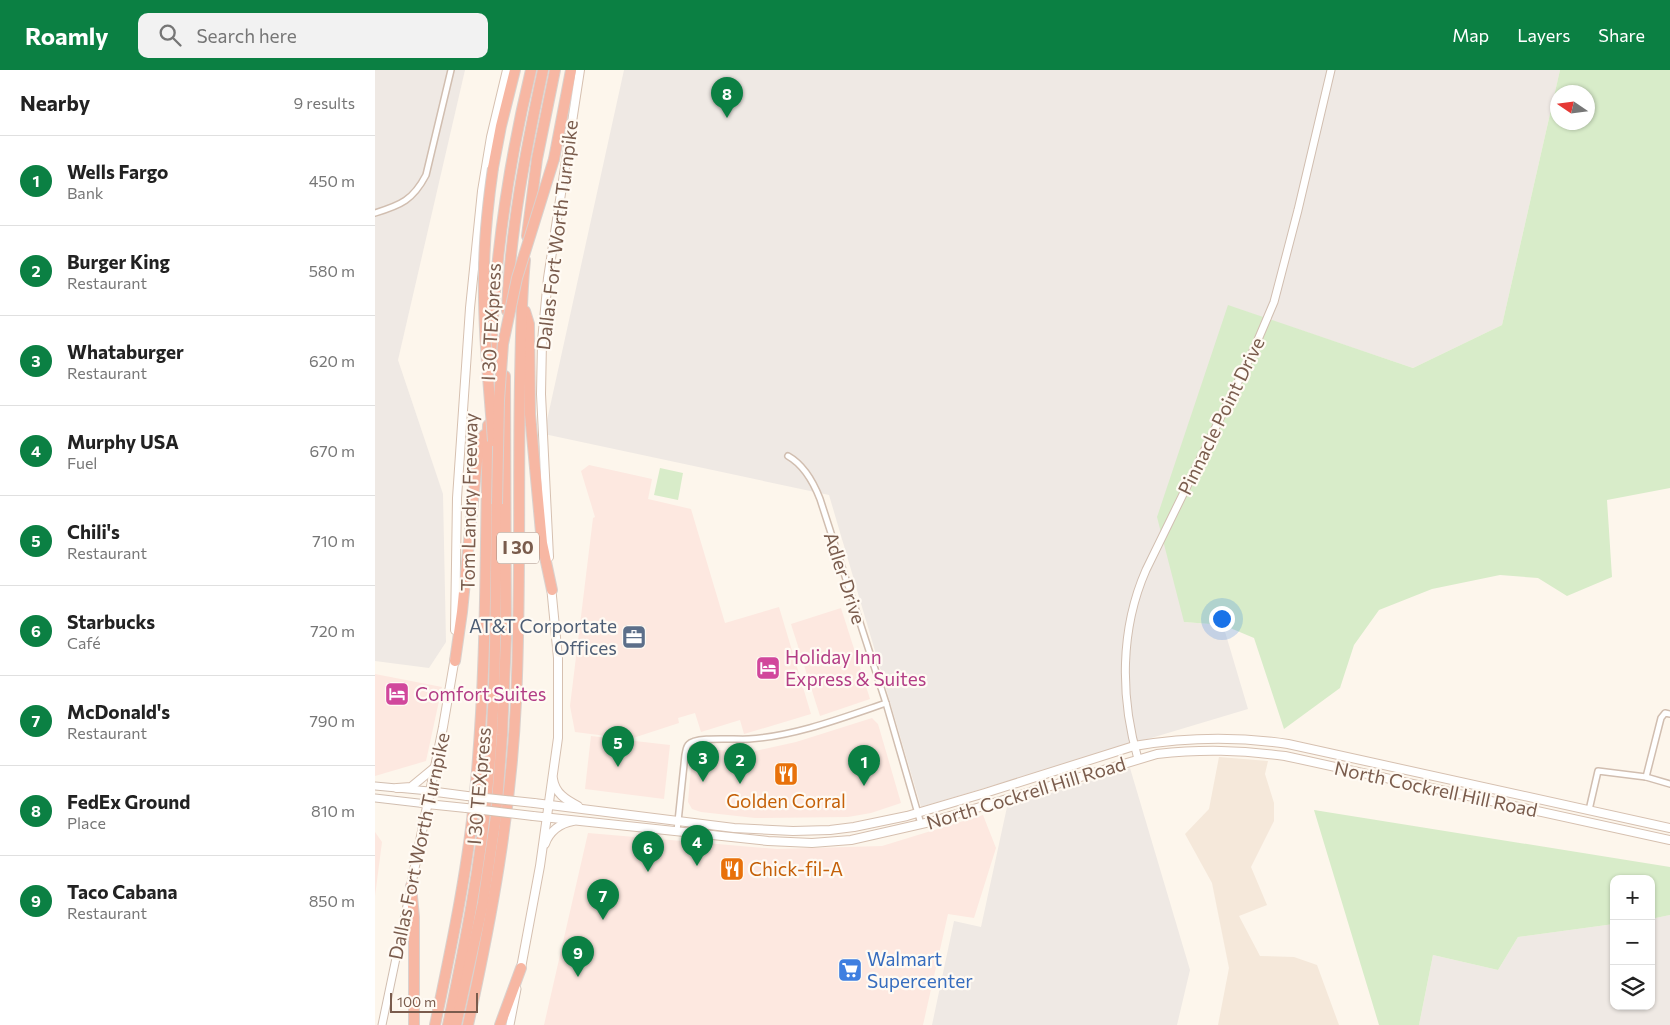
<!DOCTYPE html>
<html lang="en">
<head>
<meta charset="utf-8">
<style>
  :root { --surface:#fff; --page:#f2f2f2; --text:#222; --muted:#767676; --line:#e0e0e0; --accent:#0b8043 }
  body { margin:0; font-family:Commissioner,sans-serif; background:var(--page); color:var(--text) }
  .controls { position:absolute; right:15px; bottom:15px; display:grid; overflow:hidden; border-radius:10px; box-shadow:0 1px 4px #0004 }
  .controls button { width:45px; height:45px; display:grid; place-items:center; padding:0; border:0; border-bottom:1px solid var(--line); background:var(--surface); color:var(--text); font:25px sans-serif }
  .compass { position:absolute; left:1175px; top:15px; width:45px; height:45px; border-radius:50%; background:var(--surface); box-shadow:0 1px 4px #0004; rotate:283deg }
  .scale { position:absolute; left:15px; bottom:12px; width:88px; box-sizing:border-box; padding-left:5px; border:2px solid #7a5c4d; border-top:0; font-size:14px; line-height:18px; white-space:nowrap; color:#7a5c4d; -webkit-text-stroke:4px #fffaf3; paint-order:stroke }
  .you { position:absolute; left:846px; top:548px; width:18px; height:18px; margin:-12px; border:4px solid #fff; border-radius:50%; background:#1a73e8; box-shadow:0 0 0 8px #1a73e833 }
  .badge { display:grid; place-items:center; width:32px; height:32px; border-radius:50%; background:var(--accent); color:#fff; font-size:16px; font-weight:700 }
  .pin { position:absolute; translate:-50% -41px; filter:drop-shadow(0 1px 2px #0008) }
  .pin::after { content:''; position:absolute; top:26px; width:18px; height:15px; background:inherit; clip-path:polygon(0 0,100% 0,50% 100%) }
  .list { margin:0; padding:0; list-style:none }
  h2 { display:flex; justify-content:space-between; align-items:center; height:65px; margin:0; padding:0 20px; font-size:21px }
  h2 small { font-size:16px; font-weight:400; color:var(--muted) }
  .list li { display:grid; grid-template-columns:32px 1fr auto; gap:15px; align-items:center; box-sizing:border-box; height:90px; padding:0 20px; border-top:1px solid var(--line) }
  .list b { display:block; font-size:19px; white-space:nowrap }
  .list p { margin:0; font-size:16px; white-space:nowrap; color:var(--muted) }
  .list em { font-size:16px; font-style:normal; color:var(--muted) }
  .icon { flex:none; width:28px; height:28px; fill:none; stroke:currentColor; stroke-width:2; stroke-linecap:round; stroke-linejoin:round }
  .map { position:relative; flex:none; width:1295px; height:955px; overflow:hidden }
  header { display:flex; align-items:center; gap:30px; box-sizing:border-box; height:70px; padding:0 25px; background:var(--accent); color:#fff }
  header strong { font-size:24px }
  nav { display:flex; gap:28px; margin-inline-start:auto; font-size:18px }
  .search { width:350px; height:45px; background:var(--page); display:flex; align-items:center; gap:12px; box-sizing:border-box; padding:0 18px; border-radius:10px; color:var(--muted); font-size:19px }
  main { display:flex }
  aside { flex:1; background:var(--surface) }
  .map>svg:first-child { display:block }
</style>
</head>
<body>
<header>
<strong>Roamly</strong>
<div class="search"><svg class="icon" aria-label="search" viewBox="0 0 24 24"><circle cx="10" cy="10" r="6"/><path d="M15 15l6 6"/></svg>Search here</div>
<nav><a>Map</a><a>Layers</a><a>Share</a></nav>
</header>
<main>
<aside>
<h2>Nearby<small>9 results</small></h2>
<ul class="list">
<li><span class="badge">1</span><div><b>Wells Fargo</b><p>Bank</p></div><em>450 m</em></li>
<li><span class="badge">2</span><div><b>Burger King</b><p>Restaurant</p></div><em>580 m</em></li>
<li><span class="badge">3</span><div><b>Whataburger</b><p>Restaurant</p></div><em>620 m</em></li>
<li><span class="badge">4</span><div><b>Murphy USA</b><p>Fuel</p></div><em>670 m</em></li>
<li><span class="badge">5</span><div><b>Chili's</b><p>Restaurant</p></div><em>710 m</em></li>
<li><span class="badge">6</span><div><b>Starbucks</b><p>Café</p></div><em>720 m</em></li>
<li><span class="badge">7</span><div><b>McDonald's</b><p>Restaurant</p></div><em>790 m</em></li>
<li><span class="badge">8</span><div><b>FedEx Ground</b><p>Place</p></div><em>810 m</em></li>
<li><span class="badge">9</span><div><b>Taco Cabana</b><p>Restaurant</p></div><em>850 m</em></li>
</ul>
</aside>
<div class="map">
<svg width="1295" height="955" viewBox="0 0 1295 955">
  <rect width="100%" height="100%" fill="#fdf6ec"/>
  <!-- residential -->
  <polygon fill="#f5e8da" points="844,687 893,691 890,704 899,733 899,751 876,797 892,835 864,846 885,886 919,887 942,895 964,955 843,955 854,898 837,813 810,764 834,739"/>
  <!-- commercial -->
  <g fill="#fde8e0">
    <polygon points="214,395 277,409 273,429 316,439 350,553 404,537 436,644 369,664 365,650 326,662 320,643 303,648 304,653 255,669 200,662 195,636 218,448 220,447 206,401"/>
    <polygon points="466,538 495,629 445,646 416,554"/>
    <polygon points="0,604 67,617 51,691 0,706"/>
    <polygon points="497,648 503,654 526,733 496,743 473,747 380,748 326,742 317,739 313,732 317,686 319,682 326,678 371,683 421,672"/>
    <polygon points="216,666 295,675 289,729 210,719"/>
    <polygon points="608,745 621,778 599,848 573,844 548,955 169,955 213,763 402,779 507,776"/>
    <polygon points="0,762 7,772 0,826"/>
  </g>
  <!-- industrial -->
  <g fill="#efe9e4">
    <polygon points="0,0 90,0 23,290 68,424 71,572 54,598 0,591"/>
    <polygon points="249,0 1185,0 1127,255 1038,298 854,236 809,552 848,555 873,639 546,737 454,425 169,364"/>
    <polygon points="755,698 815,900 802,955 557,955 579,851 606,857 632,737"/>
    <polygon points="1295,845 1295,955 1044,955 1058,885 1123,900 1143,867 1239,854 1239,936 1276,936 1276,849"/>
  </g>
  <!-- green -->
  <g fill="#d8ecc9" fill-rule="evenodd">
    <path d="M1185,0H1295V418L1232,430L1237,507L1192,526L1163,508L1125,505L1057,519L1004,540L979,575L965,618L909,659L879,568L848,555L809,552L782,447L853,235L1038,298L1127,255ZM1182,22H1212V52H1182Z"/>
    <polygon points="285,398 308,403 303,430 279,425"/>
    <polygon points="939,740 1295,797 1295,845 1276,849 1276,809 1239,809 1239,854 1143,867 1123,900 1058,885 1044,955 1004,955"/>
  </g>
  <g fill="none" stroke-linecap="round" stroke-linejoin="round">
    <defs>
      <g id="minor">
        <path d="M0,143C26,135 38,130 51,105L76,0"/>
        <path d="M413,386C429,395 438,411 445,429L511,633L546,754"/>
        <polyline points="1271,707 1286,648 1290,643 1295,644"/>
        <polyline points="1214,740 1223,701 1271,707 1295,714"/>
        <path d="M302,761L310,685C311,681 311,676 314,674C320,666 362,670 374,669C420,666 467,648 511,633"/>
      </g>
      <g id="tertiary">
        <path d="M763,689C745,627 745,559 771,500L879,279L899,232L923,140L956,0"/>
        <polyline points="0,716 54,721"/>
        <polyline points="0,728 52,734"/>
        <polyline points="7,955 34,826"/>
        <polyline points="135,955 142,919"/>
      </g>
      <g id="secondary">
        <polyline points="174,487 166,324 167,271 173,208 205,0"/>
        <polyline points="80,560 82,428 95,238 107,121 116,67 132,0"/>
        <path d="M178,709C180,723 191,730 203,736"/>
        <polyline points="22,718 36,717 59,698"/>
        <polyline points="54,721 92,726"/>
        <path d="M159,733L359,758L418,761L455,760L479,757L532,746L610,723L759,676C812,667 860,666 913,674L1295,758"/>
        <polyline points="52,734 91,738"/>
        <path d="M158,746L393,771L437,773L476,770L555,752L782,684C828,679 864,680 910,686L1295,770"/>
        <path d="M170,774C174,762 185,753 198,751"/>
        <polyline points="36,816 68,657 80,587"/>
        <polyline points="146,898 165,796 183,668 183,588 176,516"/>
      </g>
      <g id="motorway">
        <polyline points="179,89 196,0"/>
        <polyline points="118,98 126,56 140,0"/>
        <polyline points="152,166 162,89 180,0"/>
        <path d="M132,241C135,160 151,79 168,0"/>
        <polyline points="150,241 154,254 155,344 167,473 177,520"/>
        <path d="M116,291C119,193 133,95 156,0"/>
        <polyline points="80,591 87,542 102,391 109,365"/>
        <polyline points="36,816 39,847 39,955"/>
        <path d="M60,955C77,874 94,794 101,712C112,593 110,474 113,355"/>
        <path d="M73,955C90,874 106,794 113,712C122,620 120,527 122,434"/>
        <polyline points="81,955 108,833 121,746 127,665 131,568 130,306"/>
        <path d="M93,955C117,846 136,743 141,631C146,524 143,417 145,310C146,270 146,230 150,190"/>
        <polyline points="125,955 146,898"/>
      </g>
    </defs>
    <!-- minor casing -->
    <use href="#minor" stroke="#d1beb0" stroke-width="8"/>
    <!-- tertiary casing -->
    <use href="#tertiary" stroke="#d1beb0" stroke-width="9"/>
    <!-- secondary casing -->
    <use href="#secondary" stroke="#d6c0b0" stroke-width="10"/>
    <!-- motorway casing -->
    <use href="#motorway" stroke="#dad1cd" stroke-width="12"/>
    <!-- minor -->
    <use href="#minor" stroke="#fff" stroke-width="5"/>
    <!-- tertiary -->
    <use href="#tertiary" stroke="#fff" stroke-width="7"/>
    <!-- secondary -->
    <use href="#secondary" stroke="#fff" stroke-width="8"/>
    <!-- motorway -->
    <use href="#motorway" stroke="#f7b7a3" stroke-width="10"/>
    <defs>
      <g id="secondary-bridge">
        <polyline points="92,726 159,733"/>
        <polyline points="91,738 158,746"/>
      </g>
      <g id="motorway-bridge">
        <path d="M118,371C114,315 108,259 109,204C109,168 113,133 118,98"/>
        <polyline points="122,434 124,330 128,274 142,208 179,89"/>
      </g>
    </defs>
    <!-- secondary-bridge casing -->
    <use href="#secondary-bridge" stroke="#d6c0b0" stroke-width="10" stroke-linecap="butt"/>
    <!-- motorway-bridge casing -->
    <use href="#motorway-bridge" stroke="#dad1cd" stroke-width="12" stroke-linecap="butt"/>
    <!-- secondary-bridge -->
    <use href="#secondary-bridge" stroke="#fff" stroke-width="8"/>
    <!-- motorway-bridge -->
    <use href="#motorway-bridge" stroke="#f7b7a3" stroke-width="10"/>
  </g>
  <!-- icons -->
  <defs>
    <symbol id="office-square" viewBox="-11 -11 22 22"><rect x="-9" y="-9" width="18" height="18" rx="4" fill="#5c6f8a" stroke="#fffaf3"/><path d="M-6-3h4V-5.5h4V-3h4V5H-6ZM-1-4.5V-3h2v-1.5ZM-6 0V1H6V0Z" fill="#fff"/></symbol>
    <symbol id="hotel-square" viewBox="-11 -11 22 22"><rect x="-9" y="-9" width="18" height="18" rx="4" fill="#d1479c" stroke="#fffaf3"/><path d="M-6-4.5h1.5V1H6V5H4.5V3h-9V5H-6ZM-4 0a1.8 1.8 0 1 1 3.6 0ZM.5 0V-2.5h3Q6-2.5 6 0Z" fill="#fff"/></symbol>
    <symbol id="restaurant-square" viewBox="-11 -11 22 22"><rect x="-9" y="-9" width="18" height="18" rx="4" fill="#e8710a" stroke="#fffaf3"/><path d="M-5-6h1v4h1v-4h1v4h1v-4h1v5L-1.5 .5V6h-2V.5L-5-1ZM5-6V6H3V1.5H1.5Q1.5-4 5-6Z" fill="#fff"/></symbol>
    <symbol id="supermarket-square" viewBox="-11 -11 22 22"><rect x="-9" y="-9" width="18" height="18" rx="4" fill="#3f7fe0" stroke="#fffaf3"/><path d="M-6-5.5h2.5l.6 2H6L4.5 2H-2.5L-4.4-4H-6ZM-1.5 3.2a1.3 1.3 0 1 0 .1 0ZM3 3.2a1.3 1.3 0 1 0 .1 0Z" fill="#fff"/></symbol>
  </defs>
  <g fill-rule="evenodd">
    <use href="#office-square" x="245" y="553" width="28" height="28"/>
    <use href="#hotel-square" x="379" y="584" width="28" height="28"/>
    <use href="#hotel-square" x="8" y="610" width="28" height="28"/>
    <use href="#restaurant-square" x="397" y="690" width="28" height="28"/>
    <use href="#restaurant-square" x="343" y="785" width="28" height="28"/>
    <use href="#supermarket-square" x="461" y="886" width="28" height="28"/>
  </g>
  <g text-anchor="middle" stroke-width="4.5" stroke-linejoin="round" paint-order="stroke">
    <!-- shield labels -->
    <rect fill="#fffaf3" stroke="#a28b7f" stroke-width="1" x="122" y="462.5" width="42" height="31" rx="4"/>
    <g font-size="18" font-weight="bold" fill="#7a5c4d">
      <text x="143" y="484">I 30</text>
    </g>
    <!-- street labels -->
    <g font-size="19" fill="#7a5c4d" stroke="#fffaf3">
      <text transform="translate(182 165) rotate(-83)" y="7">Dallas Fort Worth Turnpike</text>
      <text transform="translate(116 252) rotate(-87)" y="7">I 30 TEXpress</text>
      <text transform="translate(846 346) rotate(-64)" y="7">Pinnacle Point Drive</text>
      <text transform="translate(94 432) rotate(-89)" y="7">Tom Landry Freeway</text>
      <text transform="translate(470 508) rotate(72)" y="7">Adler Drive</text>
      <text transform="translate(104 716) rotate(-85)" y="7">I 30 TEXpress</text>
      <text transform="translate(1061 719) rotate(12)" y="7">North Cockrell Hill Road</text>
      <text transform="translate(651 723) rotate(-17)" y="7">North Cockrell Hill Road</text>
      <text transform="translate(44 776) rotate(-78)" y="7">Dallas Fort Worth Turnpike</text>
    </g>
    <!-- service labels -->
    <g font-size="19" fill="#4e5e75" stroke="#fffaf3" text-anchor="end">
      <text x="242" y="563">AT&amp;T Corportate<tspan x="242" dy="22">Offices</tspan></text>
    </g>
    <!-- hotel labels -->
    <g font-size="19" fill="#b23c85" stroke="#fffaf3" text-anchor="start">
      <text x="410" y="594">Holiday Inn<tspan x="410" dy="22">Express &amp; Suites</tspan></text>
      <text x="40" y="631">Comfort Suites</text>
    </g>
    <!-- food labels -->
    <g font-size="19" fill="#c56008" stroke="#fffaf3">
      <text x="411" y="738">Golden Corral</text>
      <text x="374" y="806" text-anchor="start">Chick-fil-A</text>
    </g>
    <!-- shop labels -->
    <g font-size="19" fill="#366cbe" stroke="#fffaf3" text-anchor="start">
      <text x="492" y="896">Walmart<tspan x="492" dy="22">Supercenter</tspan></text>
    </g>
  </g>
</svg>
<div class="controls">
<button>+</button>
<button>−</button>
<button><svg class="icon" aria-label="layers" viewBox="0 0 24 24"><path d="M12 4l9 5-9 5-9-5zM3 14l9 5 9-5"/></svg></button>
</div>
<svg class="compass" viewBox="-18 -18 36 36"><path d="M0-13l5 13h-10z" fill="#e53935"/><path d="M0 13l5-13h-10z" fill="#767676"/></svg>
<div class="scale">100 m</div>
<div class="you"></div>
<div class="pin badge" style="left:489px;top:716px">1</div>
<div class="pin badge" style="left:365px;top:714px">2</div>
<div class="pin badge" style="left:328px;top:712px">3</div>
<div class="pin badge" style="left:322px;top:796px">4</div>
<div class="pin badge" style="left:243px;top:697px">5</div>
<div class="pin badge" style="left:273px;top:802px">6</div>
<div class="pin badge" style="left:228px;top:850px">7</div>
<div class="pin badge" style="left:352px;top:48px">8</div>
<div class="pin badge" style="left:203px;top:907px">9</div>
</div>
</main>
</body>
</html>
